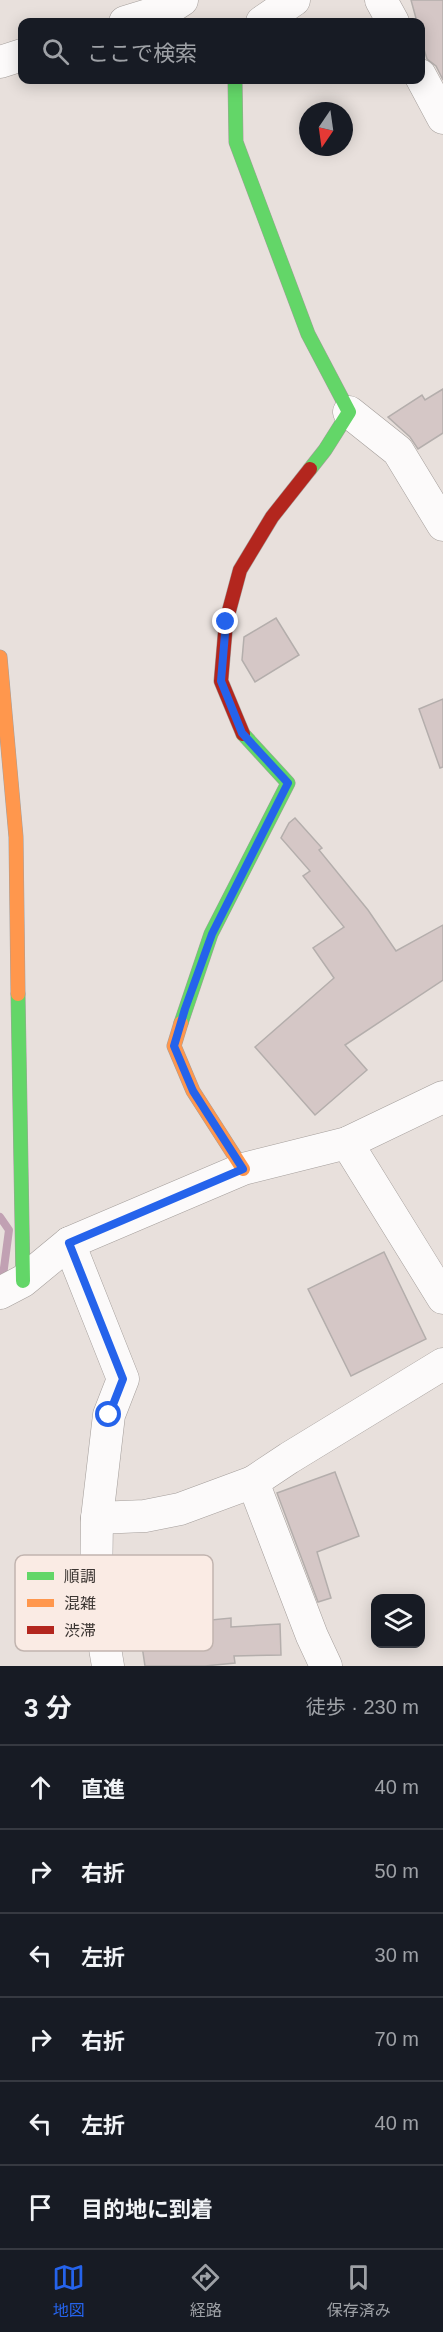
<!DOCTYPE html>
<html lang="ja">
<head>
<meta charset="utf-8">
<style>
  :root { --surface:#171b24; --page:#20242c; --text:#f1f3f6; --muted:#9ea1a6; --line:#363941; --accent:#2563eb }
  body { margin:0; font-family:Helvetica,"Noto Sans JP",sans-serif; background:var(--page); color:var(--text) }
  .controls { position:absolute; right:18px; bottom:18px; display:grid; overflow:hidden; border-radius:12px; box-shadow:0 3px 15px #0003 }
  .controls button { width:54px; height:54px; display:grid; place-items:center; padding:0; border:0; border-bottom:2px solid var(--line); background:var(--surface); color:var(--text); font:30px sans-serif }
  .compass { position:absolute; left:299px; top:102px; width:54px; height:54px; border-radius:50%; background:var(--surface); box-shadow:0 3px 15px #0003; rotate:193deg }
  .stop { position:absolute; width:18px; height:18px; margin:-14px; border:4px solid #2563eb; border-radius:50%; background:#fff }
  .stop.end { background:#2563eb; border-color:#fff; box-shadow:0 2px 6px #0008 }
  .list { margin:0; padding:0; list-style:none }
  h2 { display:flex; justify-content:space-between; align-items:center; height:78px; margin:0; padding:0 24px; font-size:26px }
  h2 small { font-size:20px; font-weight:400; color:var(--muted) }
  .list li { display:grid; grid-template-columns:39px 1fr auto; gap:18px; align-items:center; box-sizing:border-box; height:84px; padding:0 24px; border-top:2px solid var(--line) }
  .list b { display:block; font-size:22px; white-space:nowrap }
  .list em { font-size:20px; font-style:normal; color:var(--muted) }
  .icon { flex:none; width:33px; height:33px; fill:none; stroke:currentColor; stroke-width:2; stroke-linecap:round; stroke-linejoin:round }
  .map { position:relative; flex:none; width:443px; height:1666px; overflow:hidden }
  .search { position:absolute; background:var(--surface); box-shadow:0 3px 15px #0003; left:18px; right:18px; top:18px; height:66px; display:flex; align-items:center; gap:15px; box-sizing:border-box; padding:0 21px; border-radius:12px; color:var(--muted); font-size:22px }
  .sheet { height:582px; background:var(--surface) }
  nav { display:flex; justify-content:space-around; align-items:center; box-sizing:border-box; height:84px; border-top:2px solid var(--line); background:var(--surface); font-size:16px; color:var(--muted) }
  nav a { display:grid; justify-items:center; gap:3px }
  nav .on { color:var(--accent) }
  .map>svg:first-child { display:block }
</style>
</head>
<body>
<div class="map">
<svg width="443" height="1666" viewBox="0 0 443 1666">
  <rect width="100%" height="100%" fill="#e8e0dc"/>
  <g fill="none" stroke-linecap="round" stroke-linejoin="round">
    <!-- stream -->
    <polyline stroke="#c1a1b3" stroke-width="8" points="0,1217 9,1230 2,1283"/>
  </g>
  <!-- building -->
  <g fill="#d5c7c6" stroke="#b4aeac" stroke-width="1.5">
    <polygon points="411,0 443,0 443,80 436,66 427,59 420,36 420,22 417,22"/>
    <polygon points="443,389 443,433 418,449 410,437 388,417 422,395 425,400"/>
    <polygon points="276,618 299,655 255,682 242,660 244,637"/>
    <polygon points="443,699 443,767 440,768 419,709"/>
    <polygon points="295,818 322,848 319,850 368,910 396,951 443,925 443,980 345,1045 367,1070 315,1115 255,1047 334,978 313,948 344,927 303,876 310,871 281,838 289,823"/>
    <polygon points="384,1252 426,1339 351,1376 308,1289"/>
    <polygon points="335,1472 359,1536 317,1552 331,1598 318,1602 277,1493"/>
    <polygon points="199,1581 201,1621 231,1618 231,1627 280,1624 281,1655 234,1656 235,1663 205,1666 145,1666 141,1639 147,1638 143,1584"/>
  </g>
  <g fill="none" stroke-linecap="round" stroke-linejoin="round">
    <defs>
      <g id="street">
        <polyline points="381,0 393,22"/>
        <polyline points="125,22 168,9 182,0"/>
        <polyline points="262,22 294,0"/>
        <polyline points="0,62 22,55"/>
        <polyline points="420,75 443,118"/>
        <polyline points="349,412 398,451 443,525"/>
        <polyline points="347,1143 443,1298"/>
        <polyline points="69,1243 123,1379 109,1415 97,1518 96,1595 108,1666"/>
        <polyline points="0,1293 23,1281 69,1243 243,1169 347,1143 443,1097"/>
        <polyline points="97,1518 145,1516 180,1509 253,1482"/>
        <polyline points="326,1666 312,1636 253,1482 289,1458 443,1364"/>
      </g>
      <g id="fast">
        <polyline points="235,80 236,142 308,334 349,412 325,450 310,469"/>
        <polyline points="18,994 23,1281"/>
        <polyline points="181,1023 211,934 288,783 243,734"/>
      </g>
      <g id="slow">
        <polyline points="0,657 16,837 18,994"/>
        <polyline points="181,1023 174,1046 193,1091 243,1169"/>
      </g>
      <polyline id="jam" points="243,734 221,681 226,622 240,570 272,517 310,469"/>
    </defs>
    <!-- street casing -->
    <use href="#street" stroke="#a49e9b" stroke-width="33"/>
    <!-- fast casing -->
    <use href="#fast" stroke="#a49e9b" stroke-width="15"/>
    <!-- slow casing -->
    <use href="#slow" stroke="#a49e9b" stroke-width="15"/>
    <!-- jam casing -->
    <use href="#jam" stroke="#a49e9b" stroke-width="15"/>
    <!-- street -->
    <use href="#street" stroke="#fcfafa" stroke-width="32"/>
    <!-- fast -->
    <use href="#fast" stroke="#63d668" stroke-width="14"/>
    <!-- slow -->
    <use href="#slow" stroke="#ff974d" stroke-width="14"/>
    <!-- jam -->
    <use href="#jam" stroke="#b3261e" stroke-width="14"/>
  </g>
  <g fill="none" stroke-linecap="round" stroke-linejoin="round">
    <!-- route -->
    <polyline stroke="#2563eb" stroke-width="8" points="109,1415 123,1379 69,1243 243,1169 193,1091 174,1046 185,1009 212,934 288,783 242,733 221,681 226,622"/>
  </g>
  <!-- legend -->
  <rect x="15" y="1555" width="198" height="96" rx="9" fill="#faebe4" stroke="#c1b4af" stroke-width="1.5"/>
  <rect x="27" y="1572" width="27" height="8" fill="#63d668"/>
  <rect x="27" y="1599" width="27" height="8" fill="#ff974d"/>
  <rect x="27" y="1626" width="27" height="8" fill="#b3261e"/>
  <g font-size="16" fill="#3b3532">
    <text x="64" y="1582">順調</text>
    <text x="64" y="1609">混雑</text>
    <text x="64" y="1636">渋滞</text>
  </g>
</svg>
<div class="controls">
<button><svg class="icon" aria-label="layers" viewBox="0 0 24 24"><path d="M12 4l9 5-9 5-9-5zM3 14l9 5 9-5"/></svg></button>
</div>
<svg class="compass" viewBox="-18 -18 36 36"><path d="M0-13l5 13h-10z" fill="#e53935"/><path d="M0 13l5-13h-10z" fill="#9ea1a6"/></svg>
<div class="stop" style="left:109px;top:1415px"></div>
<div class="stop end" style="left:226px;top:622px"></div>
<div class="search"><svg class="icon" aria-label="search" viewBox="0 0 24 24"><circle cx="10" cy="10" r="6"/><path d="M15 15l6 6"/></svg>ここで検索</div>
</div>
<section class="sheet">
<h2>3 分<small>徒歩 · 230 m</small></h2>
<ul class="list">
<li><svg class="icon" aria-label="ahead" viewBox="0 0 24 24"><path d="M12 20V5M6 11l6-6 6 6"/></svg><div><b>直進</b></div><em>40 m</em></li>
<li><svg class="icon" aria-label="right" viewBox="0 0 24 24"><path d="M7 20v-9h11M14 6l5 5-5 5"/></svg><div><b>右折</b></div><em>50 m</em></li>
<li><svg class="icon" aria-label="left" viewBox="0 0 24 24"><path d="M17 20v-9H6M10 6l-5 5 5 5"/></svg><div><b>左折</b></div><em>30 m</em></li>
<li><svg class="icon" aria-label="right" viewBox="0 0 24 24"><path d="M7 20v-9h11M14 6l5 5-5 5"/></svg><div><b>右折</b></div><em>70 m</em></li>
<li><svg class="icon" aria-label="left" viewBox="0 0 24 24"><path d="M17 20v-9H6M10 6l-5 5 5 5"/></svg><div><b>左折</b></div><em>40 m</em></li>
<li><svg class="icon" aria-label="arrive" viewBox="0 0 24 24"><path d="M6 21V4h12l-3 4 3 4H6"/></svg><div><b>目的地に到着</b></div></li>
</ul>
</section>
<nav>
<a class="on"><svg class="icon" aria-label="map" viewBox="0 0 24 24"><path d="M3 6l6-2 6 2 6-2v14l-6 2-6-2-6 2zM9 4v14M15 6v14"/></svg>地図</a>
<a><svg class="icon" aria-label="directions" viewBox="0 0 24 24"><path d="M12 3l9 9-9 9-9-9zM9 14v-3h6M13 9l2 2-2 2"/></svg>経路</a>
<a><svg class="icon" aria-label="saved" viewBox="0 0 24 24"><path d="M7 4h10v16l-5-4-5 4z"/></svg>保存済み</a>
</nav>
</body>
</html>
